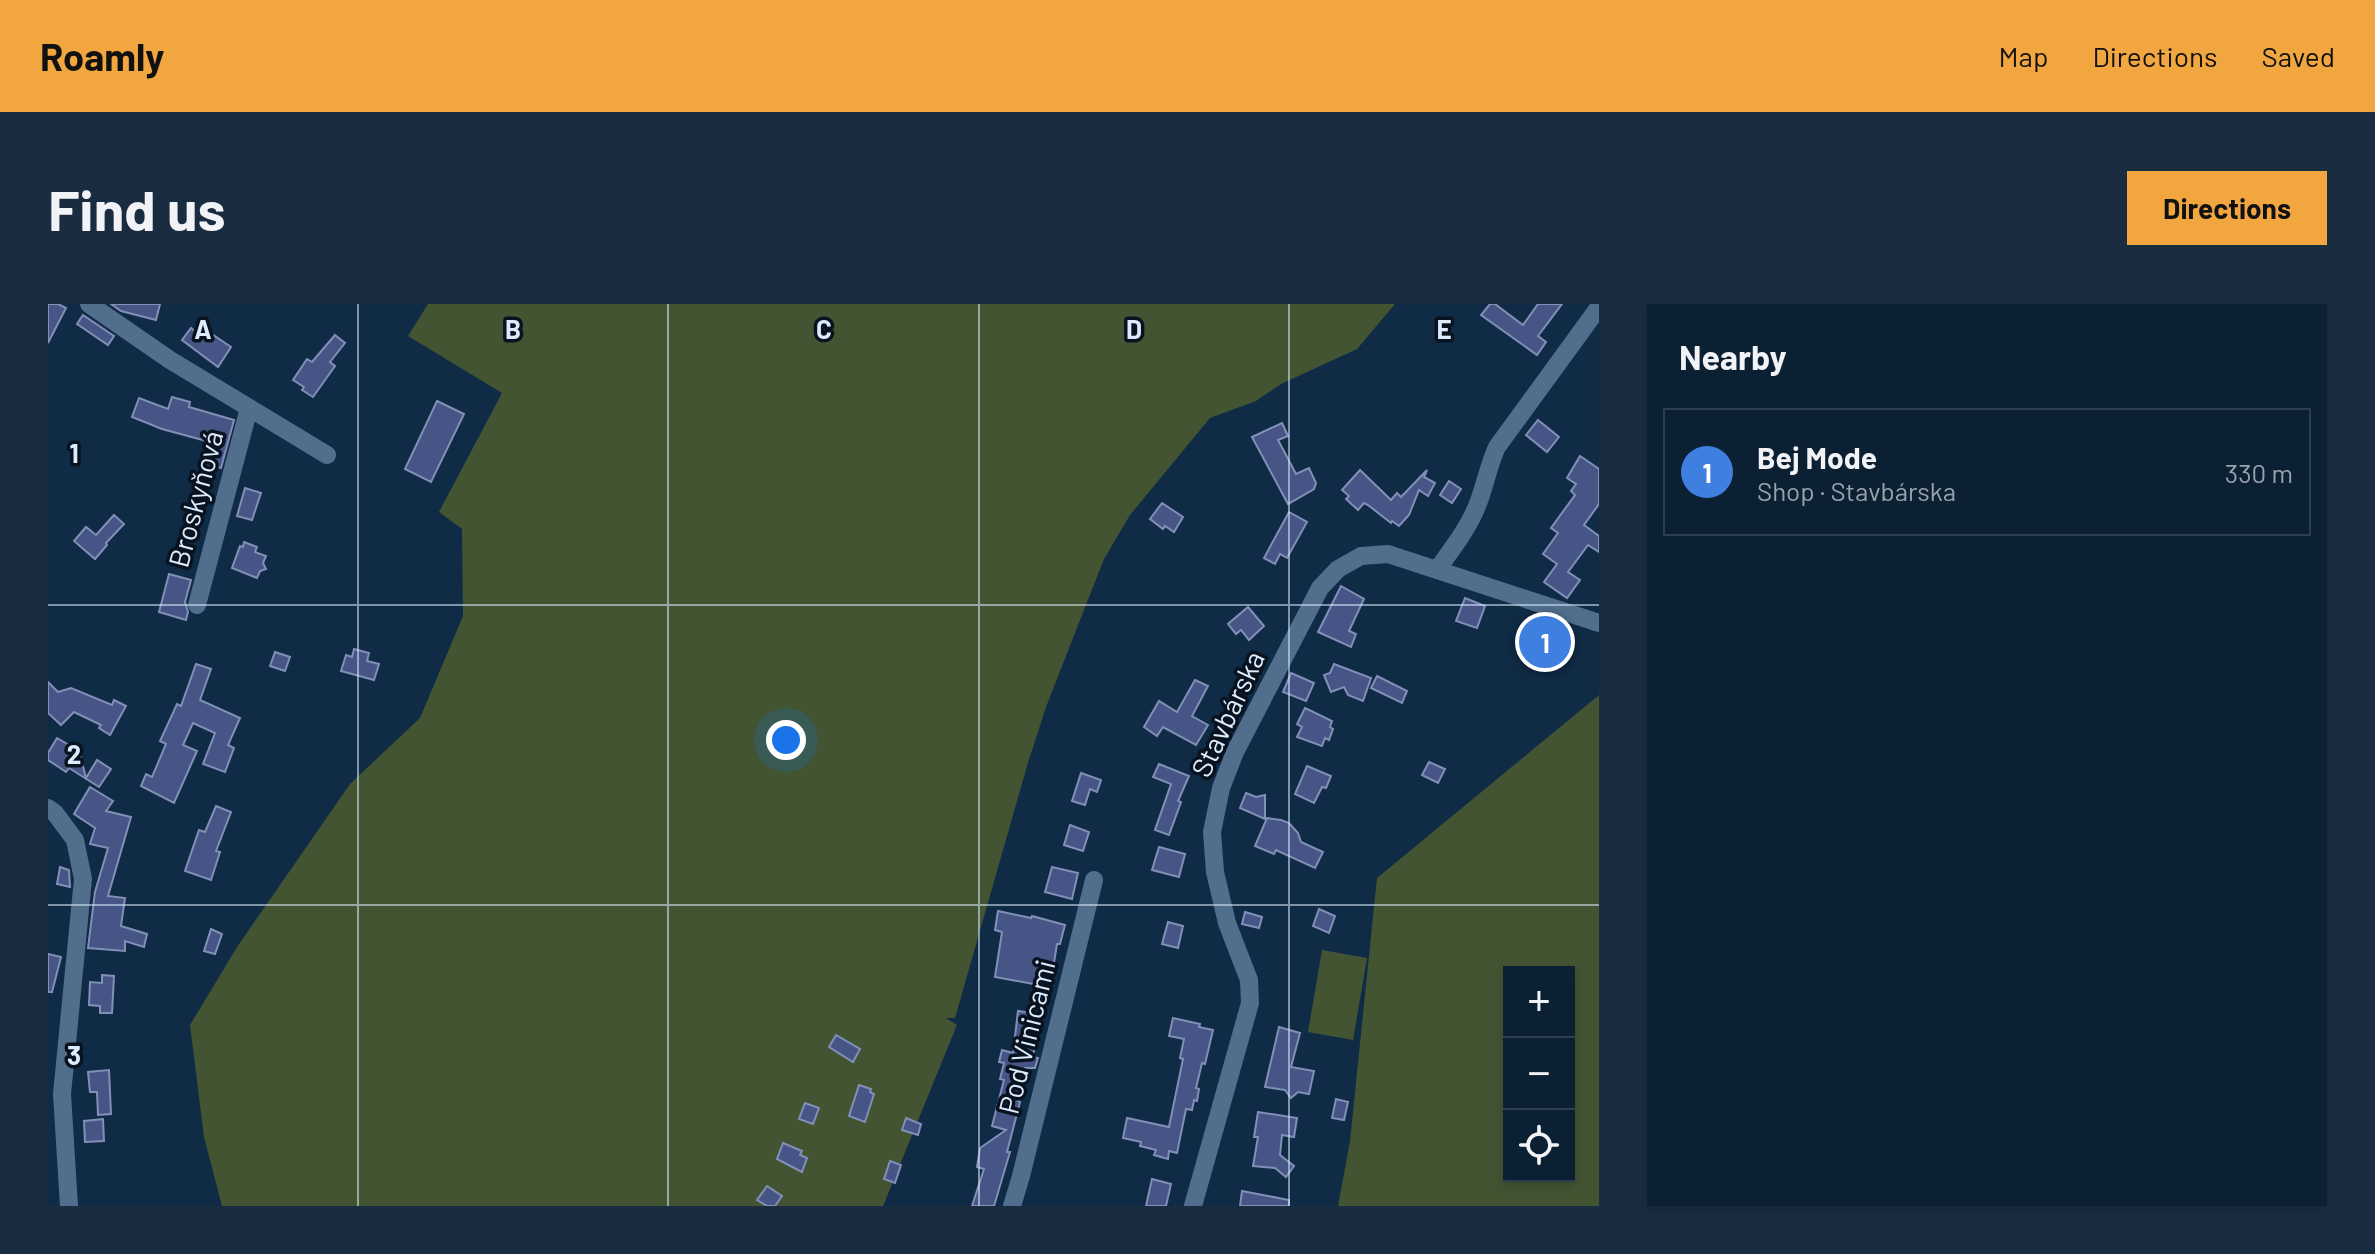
<!DOCTYPE html>
<html lang="en">
<head>
<meta charset="utf-8">
<style>
  :root { --surface:#0c2034; --page:#1a2d40; --text:#f1f3f6; --muted:#9aa3ac; --line:#2c3e4f; --accent:#f1a63f }
  body { margin:0; font-family:Barlow,sans-serif; background:var(--page); color:var(--text) }
  .controls { position:absolute; right:24px; bottom:24px; display:grid; overflow:hidden; border-radius:0px; box-shadow:0 4px 12px #0003 }
  .controls button { width:72px; height:72px; display:grid; place-items:center; padding:0; border:0; border-bottom:2px solid var(--line); background:var(--surface); color:var(--text); font:40px sans-serif }
  .you { position:absolute; left:738px; top:436px; width:28px; height:28px; margin:-20px; border:6px solid #fff; border-radius:50%; background:#1a73e8; box-shadow:0 0 0 12px #1a73e833 }
  .badge { display:grid; place-items:center; width:52px; height:52px; border-radius:50%; background:var(--accent); color:#fff; font-size:26px; font-weight:700 }
  .pin { position:absolute; translate:-50% -50%; border:4px solid #fff; box-shadow:0 2px 8px #0006 }
  .list { margin:0; padding:0; list-style:none }
  h2 { display:flex; justify-content:space-between; align-items:center; height:104px; margin:0; padding:0 32px; font-size:34px }
  h2 small { font-size:26px; font-weight:400; color:var(--muted) }
  .list li { display:grid; grid-template-columns:52px 1fr auto; gap:24px; align-items:center; box-sizing:border-box; height:128px; margin:0 16px 16px; padding:0 16px; border:2px solid var(--line); border-radius:0px }
  .list b { display:block; font-size:30px; white-space:nowrap }
  .list p { margin:0; font-size:26px; white-space:nowrap; color:var(--muted) }
  .list em { font-size:26px; font-style:normal; color:var(--muted) }
  .icon { flex:none; width:44px; height:44px; fill:none; stroke:currentColor; stroke-width:2; stroke-linecap:round; stroke-linejoin:round }
  .map { position:relative; flex:none; width:1551px; height:902px; overflow:hidden; border-radius:0px }
  header { display:flex; align-items:center; gap:48px; box-sizing:border-box; height:112px; padding:0 40px; background:var(--accent); color:#111 }
  header strong { font-size:38px }
  nav { display:flex; gap:44px; margin-inline-start:auto; font-size:28px }
  .intro { display:flex; align-items:center; justify-content:space-between; box-sizing:border-box; height:192px; padding:0 48px }
  h1 { margin:0; font-size:56px }
  .button { padding:20px 36px; border-radius:0px; background:var(--accent); color:#111; font-size:28px; font-weight:700 }
  main { display:flex; gap:48px; padding:0 48px }
  aside { flex:1; background:var(--surface); border-radius:0px; box-shadow:0 4px 12px #0003 }
  .map>svg:first-child { display:block }
</style>
</head>
<body>
<header>
<strong>Roamly</strong>
<nav><a>Map</a><a>Directions</a><a>Saved</a></nav>
</header>
<div class="intro"><h1>Find us</h1><a class="button">Directions</a></div>
<main>
<div class="map">
<svg width="1551" height="902" viewBox="0 0 1551 902">
  <rect width="100%" height="100%" fill="#102b46"/>
  <!-- green -->
  <g fill="#435433" fill-rule="evenodd">
    <polygon points="380,0 1347,0 1309,45 1233,80 1208,97 1162,114 1082,211 1056,255 998,403 979,462 907,714 898,714 909,721 835,902 174,902 156,833 142,721 189,643 302,480 372,414 415,312 414,225 391,208 454,89 360,32"/>
    <path d="M1551,391V902H1290L1302,837L1329,574ZM1461,668H1521V872H1461Z"/>
    <polygon points="1274,646 1319,654 1305,736 1260,728"/>
  </g>
  <!-- building -->
  <g fill="#465486" stroke="#828fb6" stroke-width="2">
    <polygon points="0,0 10,0 18,4 0,39"/>
    <polygon points="63,0 112,0 108,16 73,7"/>
    <polygon points="1442,0 1447,0 1475,21 1490,0 1514,0 1490,32 1498,38 1489,51 1433,11"/>
    <polygon points="35,11 66,32 60,41 29,20"/>
    <polygon points="152,22 183,43 170,63 134,36 143,24 148,28"/>
    <polygon points="287,31 297,39 282,58 287,62 265,93 254,86 256,83 245,76 259,55 264,58"/>
    <polygon points="124,93 142,98 141,103 186,116 173,164 156,159 162,138 114,125 84,113 91,94 120,105"/>
    <polygon points="389,97 416,110 383,178 357,165"/>
    <polygon points="1490,116 1511,133 1499,148 1478,131"/>
    <polygon points="1234,119 1240,132 1230,136 1248,170 1261,164 1268,179 1266,185 1240,200 1204,133"/>
    <polygon points="1532,152 1551,165 1551,200 1536,221 1551,232 1551,248 1540,241 1520,268 1532,276 1519,294 1496,278 1509,260 1495,250 1510,229 1503,224 1527,191 1523,187 1528,180 1519,174"/>
    <polygon points="1312,166 1343,196 1349,189 1353,193 1379,166 1376,173 1387,179 1380,192 1371,186 1361,211 1351,222 1344,217 1343,219 1320,201 1316,199 1310,206 1298,195 1301,192 1294,186"/>
    <polygon points="1401,177 1413,185 1404,199 1392,191"/>
    <polygon points="197,184 213,189 204,216 189,212"/>
    <polygon points="1114,199 1135,213 1126,228 1117,222 1115,225 1102,215"/>
    <polygon points="1241,208 1259,218 1239,254 1232,250 1227,260 1216,254"/>
    <polygon points="66,211 76,220 58,239 59,241 47,255 26,237 38,223 48,231"/>
    <polygon points="196,238 209,243 207,248 218,252 215,259 218,265 212,267 209,274 184,264 192,242 195,243"/>
    <polygon points="121,270 143,276 137,298 140,308 138,316 111,308"/>
    <polygon points="1293,282 1316,295 1301,327 1308,330 1303,343 1270,328"/>
    <polygon points="1417,294 1437,302 1429,324 1408,317"/>
    <polygon points="1200,303 1216,322 1201,336 1193,326 1188,330 1180,320"/>
    <polygon points="1488,320 1516,330 1507,357 1478,346"/>
    <polygon points="306,345 321,349 319,357 331,360 326,376 293,367 298,351 304,353"/>
    <polygon points="227,348 242,353 237,367 222,362"/>
    <polygon points="148,360 163,365 152,396 192,414 180,441 186,444 177,468 155,460 167,429 145,419 135,441 149,447 126,499 93,482 98,470 104,473 118,440 112,437 129,400 133,402"/>
    <polygon points="1286,360 1323,374 1315,397 1300,391 1296,383 1283,388 1276,371 1282,369"/>
    <polygon points="1243,369 1266,379 1258,397 1235,388"/>
    <polygon points="1329,372 1359,387 1354,399 1323,384"/>
    <polygon points="1147,376 1160,382 1144,412 1160,421 1148,441 1115,423 1109,432 1096,423 1111,397 1129,408"/>
    <polygon points="0,378 10,388 23,384 64,401 66,396 78,402 62,431 51,424 53,421 26,408 13,421 0,409"/>
    <polygon points="1257,404 1284,417 1282,423 1285,425 1281,436 1277,434 1274,442 1249,433 1254,423 1249,420"/>
    <polygon points="9,434 31,447 38,474 49,456 63,465 51,483 21,464 18,468 0,456 0,449"/>
    <polygon points="1381,458 1397,465 1390,479 1374,471"/>
    <polygon points="1111,460 1141,472 1130,497 1133,498 1121,531 1107,526 1123,480 1105,473"/>
    <polygon points="1259,462 1283,472 1278,484 1274,483 1266,499 1247,490"/>
    <polygon points="1033,469 1053,476 1049,488 1042,485 1037,501 1024,497"/>
    <polygon points="42,483 65,497 58,507 83,513 60,592 77,594 73,622 99,630 96,643 77,637 77,647 40,644 47,588 60,544 42,540 47,524 26,510"/>
    <polygon points="1198,489 1208,493 1217,491 1217,515 1192,504"/>
    <polygon points="168,502 183,508 168,547 172,548 163,576 137,567 151,526 157,528"/>
    <polygon points="1219,514 1233,516 1241,519 1250,529 1253,538 1275,548 1267,564 1228,546 1226,550 1207,542"/>
    <polygon points="1022,521 1041,528 1035,547 1016,541"/>
    <polygon points="1111,543 1137,550 1131,573 1104,566"/>
    <polygon points="12,563 21,566 22,583 9,580"/>
    <polygon points="1004,563 1030,569 1024,595 997,588"/>
    <polygon points="1271,605 1287,612 1281,629 1265,622"/>
    <polygon points="950,607 983,614 984,612 1017,621 1012,640 1009,640 1002,683 947,673 954,628 947,626"/>
    <polygon points="1197,608 1214,613 1211,624 1194,620"/>
    <polygon points="1120,618 1135,622 1130,644 1114,640"/>
    <polygon points="163,625 174,630 167,650 156,647"/>
    <polygon points="0,650 13,653 4,688 0,688"/>
    <polygon points="54,671 66,672 64,709 52,709 52,702 41,701 42,678 54,679"/>
    <polygon points="970,707 992,710 985,753 990,754 987,764 977,764 970,797 972,798 959,848 962,848 946,902 924,902 936,865 929,863 932,844 958,826 944,822 956,776 952,775 956,759 951,758 954,746 965,749"/>
    <polygon points="1125,714 1152,720 1151,723 1165,726 1157,760 1154,759 1148,784 1151,785 1149,797 1146,796 1144,806 1138,805 1129,849 1121,847 1120,855 1106,851 1108,846 1092,842 1093,838 1075,834 1079,814 1121,823 1135,755 1132,754 1136,735 1121,732"/>
    <polygon points="1231,723 1252,729 1243,763 1266,767 1261,790 1250,788 1243,794 1237,786 1217,783"/>
    <polygon points="788,731 812,745 805,758 781,743"/>
    <polygon points="61,766 63,810 50,811 49,788 42,788 40,768"/>
    <polygon points="811,781 823,785 822,788 826,790 817,818 801,812"/>
    <polygon points="1288,795 1300,798 1296,816 1284,814"/>
    <polygon points="757,799 771,804 765,820 751,815"/>
    <polygon points="1210,808 1249,814 1246,833 1234,831 1232,851 1246,862 1238,873 1227,864 1205,862 1210,833 1206,833"/>
    <polygon points="858,814 873,820 870,831 854,826"/>
    <polygon points="55,815 56,837 37,838 36,817"/>
    <polygon points="735,839 754,847 752,851 759,854 754,868 729,855"/>
    <polygon points="842,857 853,861 847,879 836,875"/>
    <polygon points="1104,875 1123,880 1118,902 1098,902"/>
    <polygon points="719,882 734,892 727,902 719,902 709,896"/>
    <polygon points="1194,887 1241,896 1241,902 1192,902"/>
  </g>
  <g fill="none" stroke-linecap="round" stroke-linejoin="round">
    <!-- minor -->
    <g stroke="#516e8d" stroke-width="18">
      <polyline points="41,0 122,56 279,151"/>
      <path d="M1389,266C1403,246 1420,225 1429,202C1437,183 1440,162 1449,143L1551,3"/>
      <polyline points="149,301 201,104"/>
      <polyline points="0,504 7,509 27,536 35,575 14,790 21,902"/>
      <polyline points="964,902 973,872 1046,576"/>
      <polyline points="1145,902 1202,699 1201,676 1179,619 1167,568 1164,528 1173,484 1187,448 1272,284 1290,265 1313,252 1340,250 1551,319"/>
    </g>
  </g>
  <!-- grid -->
  <path fill="none" stroke="#dcecfe" stroke-width="2" stroke-opacity="0.55" d="M310,0V902M620,0V902M931,0V902M1241,0V902M0,301H1551M0,601H1551"/>
  <g text-anchor="middle" stroke-width="7" stroke-linejoin="round" paint-order="stroke">
    <!-- street labels -->
    <g font-size="28" fill="#dcecfe" stroke="#08131f">
      <text transform="translate(148 195) rotate(-75)" y="10">Broskyňová</text>
      <text transform="translate(1180 410) rotate(-65)" y="10">Stavbárska</text>
      <text transform="translate(979 733) rotate(-76)" y="10">Pod Vinicami</text>
    </g>
  </g>
  <g font-size="26" text-anchor="middle" font-weight="bold" fill="#dcecfe" stroke="#08131f" stroke-width="7" stroke-linejoin="round" paint-order="stroke">
    <text x="155" y="35">A</text>
    <text x="465" y="35">B</text>
    <text x="776" y="35">C</text>
    <text x="1086" y="35">D</text>
    <text x="1396" y="35">E</text>
    <text x="26" y="159">1</text>
    <text x="26" y="460">2</text>
    <text x="26" y="761">3</text>
  </g>
</svg>
<div class="controls">
<button>+</button>
<button>−</button>
<button><svg class="icon" aria-label="locate" viewBox="0 0 24 24"><circle cx="12" cy="12" r="6"/><path d="M12 2v4M12 18v4M2 12h4M18 12h4"/></svg></button>
</div>
<div class="you"></div>
<div class="pin badge" style="left:1497px;top:338px;background:#3f7fe0">1</div>
</div>
<aside>
<h2>Nearby<small></small></h2>
<ul class="list">
<li><span class="badge" style="background:#3f7fe0">1</span><div><b>Bej Mode</b><p>Shop · Stavbárska</p></div><em>330 m</em></li>
</ul>
</aside>
</main>
</body>
</html>
